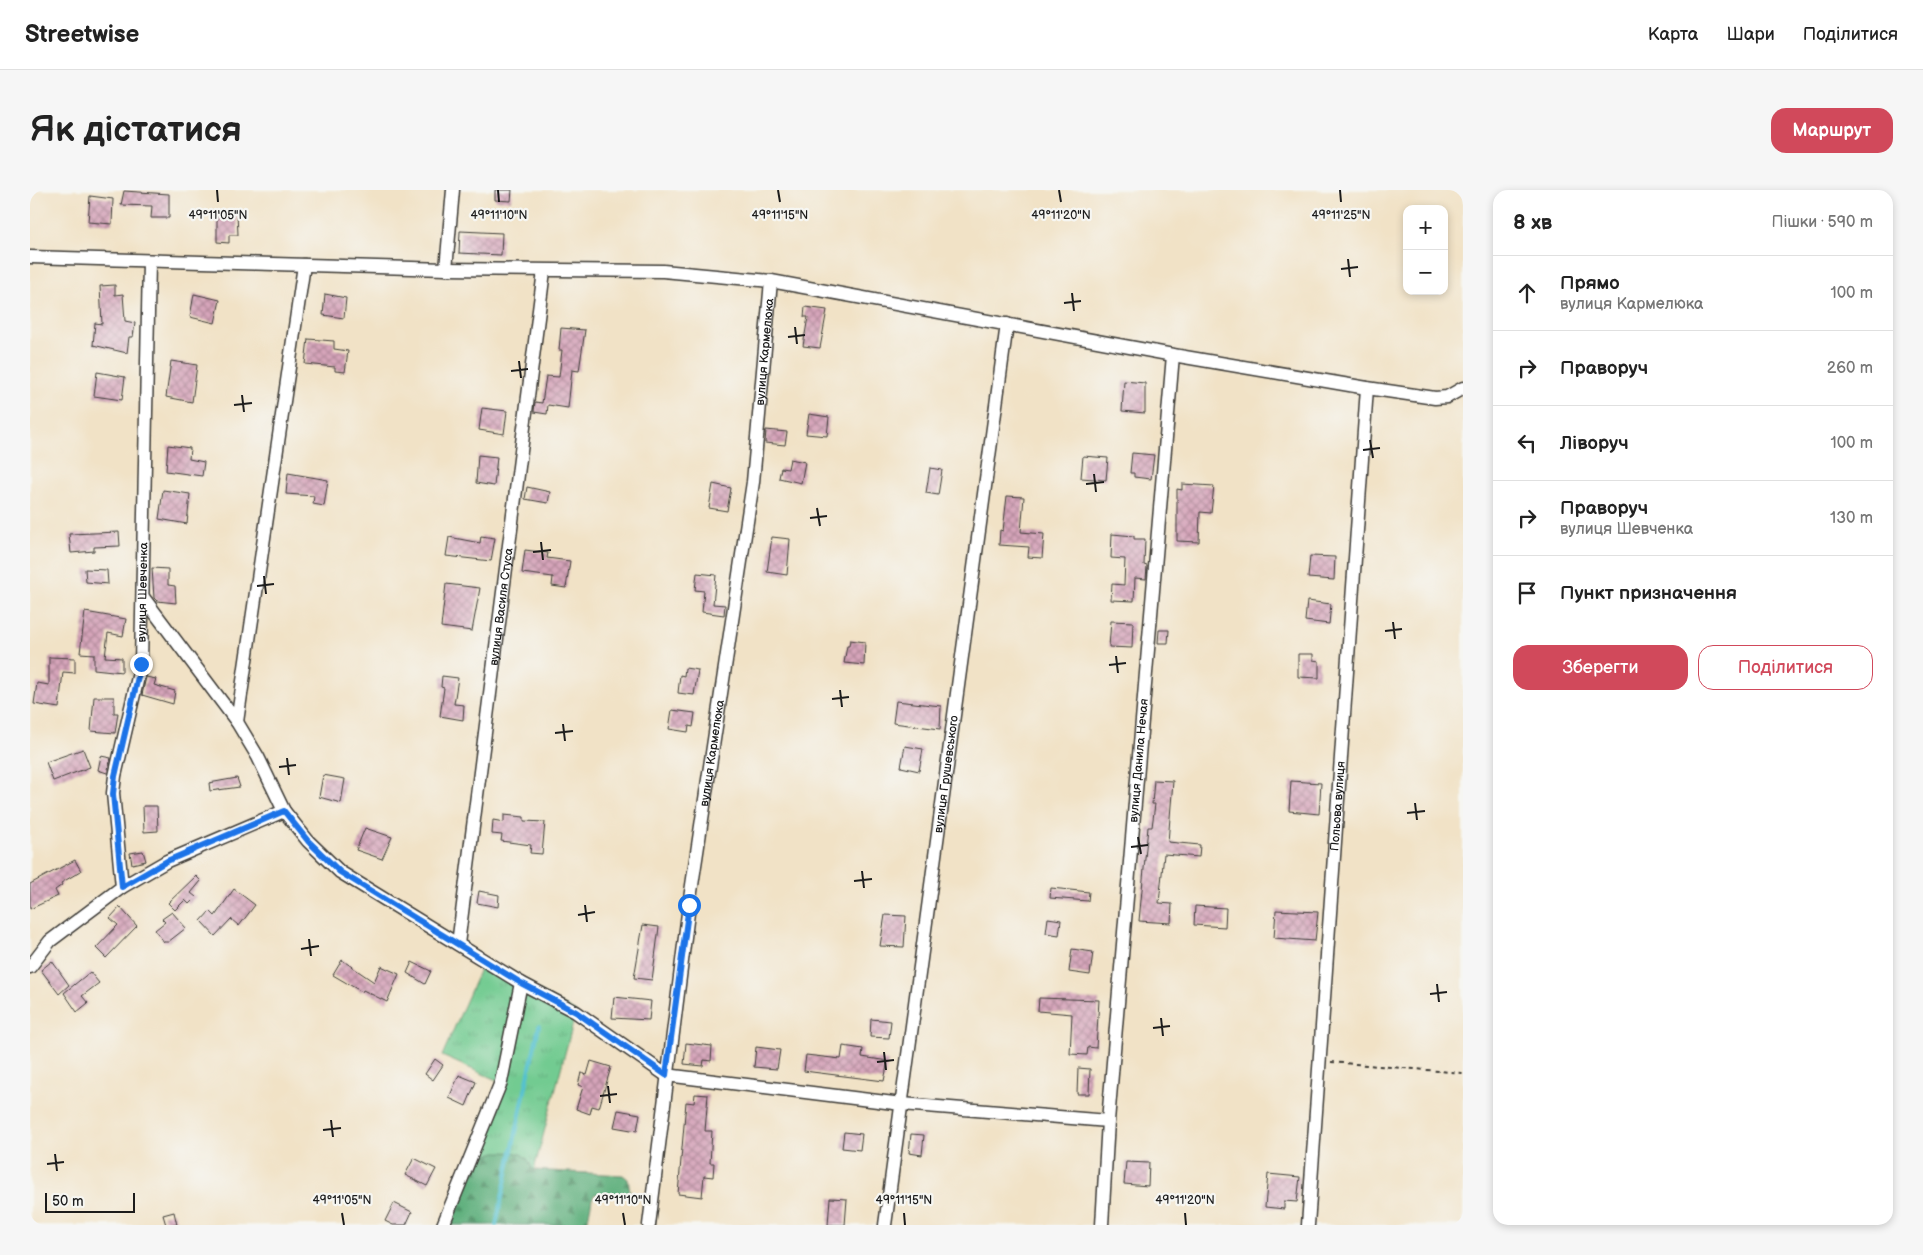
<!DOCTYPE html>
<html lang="uk">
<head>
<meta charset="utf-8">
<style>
  :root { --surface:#fff; --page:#f6f6f6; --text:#222; --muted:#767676; --line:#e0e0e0; --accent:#d1495b }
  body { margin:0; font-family:"Balsamiq Sans",sans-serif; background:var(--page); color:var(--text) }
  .controls { position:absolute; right:15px; top:15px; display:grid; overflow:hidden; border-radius:10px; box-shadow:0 2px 8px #0003 }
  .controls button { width:45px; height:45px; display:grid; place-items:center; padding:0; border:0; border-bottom:1px solid var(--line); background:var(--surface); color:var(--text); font:25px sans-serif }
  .scale { position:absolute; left:15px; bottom:12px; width:90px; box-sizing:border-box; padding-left:5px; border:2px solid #1c1c1c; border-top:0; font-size:14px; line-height:18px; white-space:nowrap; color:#1c1c1c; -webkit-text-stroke:4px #f6f6f2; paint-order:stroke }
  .stop { position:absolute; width:15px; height:15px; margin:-11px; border:4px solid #1a73e8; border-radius:50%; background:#fff }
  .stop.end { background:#1a73e8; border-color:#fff; box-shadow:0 1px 5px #0008 }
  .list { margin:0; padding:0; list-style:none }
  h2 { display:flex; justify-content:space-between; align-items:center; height:65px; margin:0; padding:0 20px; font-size:21px }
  h2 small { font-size:16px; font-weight:400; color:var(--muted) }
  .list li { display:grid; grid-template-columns:32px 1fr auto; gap:15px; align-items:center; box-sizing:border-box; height:75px; padding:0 20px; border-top:1px solid var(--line) }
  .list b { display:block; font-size:19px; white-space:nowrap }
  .list p { margin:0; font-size:16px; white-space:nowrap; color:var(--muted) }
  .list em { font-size:16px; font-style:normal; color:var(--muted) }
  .actions { display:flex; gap:10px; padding:15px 20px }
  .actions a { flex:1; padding:11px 0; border:1px solid var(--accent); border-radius:15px; text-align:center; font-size:18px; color:var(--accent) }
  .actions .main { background:var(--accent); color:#fff }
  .icon { flex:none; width:28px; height:28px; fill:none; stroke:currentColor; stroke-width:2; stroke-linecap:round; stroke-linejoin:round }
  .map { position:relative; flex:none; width:1433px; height:1035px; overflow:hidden; border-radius:15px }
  header { display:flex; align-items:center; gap:30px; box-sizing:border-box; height:70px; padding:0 25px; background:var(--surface); border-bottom:1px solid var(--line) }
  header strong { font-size:24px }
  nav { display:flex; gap:28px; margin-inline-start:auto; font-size:18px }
  .intro { display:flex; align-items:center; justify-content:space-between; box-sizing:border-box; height:120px; padding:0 30px }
  h1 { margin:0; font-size:35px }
  .button { padding:12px 22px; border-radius:15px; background:var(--accent); color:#fff; font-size:18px; font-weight:700 }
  main { display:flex; gap:30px; padding:0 30px }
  aside { flex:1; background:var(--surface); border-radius:15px; box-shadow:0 2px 8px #0003 }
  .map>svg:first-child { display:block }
</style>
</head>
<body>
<header>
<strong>Streetwise</strong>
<nav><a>Карта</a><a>Шари</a><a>Поділитися</a></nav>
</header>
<div class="intro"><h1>Як дістатися</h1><a class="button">Маршрут</a></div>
<main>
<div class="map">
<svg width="1433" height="1035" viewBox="0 0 1433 1035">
  <defs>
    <pattern id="grass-tufts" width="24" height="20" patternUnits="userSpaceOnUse" patternTransform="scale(1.25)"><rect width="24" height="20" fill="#72cb91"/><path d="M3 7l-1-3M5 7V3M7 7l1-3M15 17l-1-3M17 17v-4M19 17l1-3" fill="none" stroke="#62ae7c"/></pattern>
    <pattern id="forest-firs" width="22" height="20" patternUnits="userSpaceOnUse" patternTransform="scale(1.25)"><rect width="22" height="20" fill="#5daf7b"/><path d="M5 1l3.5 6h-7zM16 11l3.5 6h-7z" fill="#4c8e64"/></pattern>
    <pattern id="building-cross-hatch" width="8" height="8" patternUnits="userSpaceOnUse" patternTransform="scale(1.25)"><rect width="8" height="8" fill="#d6a4ba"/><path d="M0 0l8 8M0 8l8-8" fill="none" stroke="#ad8596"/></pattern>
  </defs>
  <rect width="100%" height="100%" fill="#f6f6f2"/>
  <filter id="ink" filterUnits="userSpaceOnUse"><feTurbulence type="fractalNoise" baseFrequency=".02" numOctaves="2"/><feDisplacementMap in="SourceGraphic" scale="10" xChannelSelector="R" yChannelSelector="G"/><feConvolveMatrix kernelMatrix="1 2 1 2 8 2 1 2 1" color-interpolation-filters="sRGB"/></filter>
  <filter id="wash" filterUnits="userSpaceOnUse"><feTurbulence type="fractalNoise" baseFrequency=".0096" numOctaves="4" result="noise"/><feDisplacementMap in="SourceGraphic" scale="20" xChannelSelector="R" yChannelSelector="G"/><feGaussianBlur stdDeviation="1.12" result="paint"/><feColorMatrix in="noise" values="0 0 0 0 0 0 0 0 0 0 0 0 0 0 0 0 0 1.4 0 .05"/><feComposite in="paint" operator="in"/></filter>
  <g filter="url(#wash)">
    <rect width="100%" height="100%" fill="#f1e2c6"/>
    <!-- grass -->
    <polygon fill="url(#grass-tufts)" stroke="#477456" points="454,770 546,822 504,980 413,1035 471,892 412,866"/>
    <!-- forest -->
    <path fill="url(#forest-firs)" stroke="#3c664c" d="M466,962C487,963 494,959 503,980L593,985L598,989L600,1001L596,1004H565L562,1009L557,1035H413L444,975L452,967Z"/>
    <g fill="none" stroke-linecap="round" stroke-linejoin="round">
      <!-- stream -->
      <polyline stroke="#55c1cf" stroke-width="4" points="466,1035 509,836"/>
    </g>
    <g id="blocks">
      <!-- building -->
      <g fill="url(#building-cross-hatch)">
        <polygon points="465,0 482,0 481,11 465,10"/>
        <polygon points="94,1 139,4 139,28 121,28 122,16 91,15"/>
        <polygon points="60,6 83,9 82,34 58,32"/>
        <polygon points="187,23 207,23 208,45 199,45 199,53 187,52"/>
        <polygon points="430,41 472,43 471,65 429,63"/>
        <polygon points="85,95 85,105 93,104 95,131 105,133 103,147 99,147 97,163 63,155 65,133 72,134 70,96"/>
        <polygon points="164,104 190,110 185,133 160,127"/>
        <polygon points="295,104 316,108 314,128 293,125"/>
        <polygon points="775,117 797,120 790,158 773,156 778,127 774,127"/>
        <polygon points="531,138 555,140 549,181 542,180 538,218 518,215 517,224 504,222 505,212 512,213 516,186 529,187 532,160 529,160"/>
        <polygon points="278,149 304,151 304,159 318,161 315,182 305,181 305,177 275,174"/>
        <polygon points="141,171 167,175 162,212 136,207"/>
        <polygon points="67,182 95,187 92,210 64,206"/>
        <polygon points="1094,191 1115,193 1115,223 1092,221"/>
        <polygon points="452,218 477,221 474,244 449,240"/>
        <polygon points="779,224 799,227 797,246 776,244"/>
        <polygon points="736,240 757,242 755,255 735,253"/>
        <polygon points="138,255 160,258 159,269 174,272 172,286 136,281"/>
        <polygon points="1102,263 1124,265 1121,289 1104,287 1104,283 1100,283"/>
        <polygon points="448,265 467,267 464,296 446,293"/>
        <polygon points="1053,266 1078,268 1076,290 1051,288"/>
        <polygon points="760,269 775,272 771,293 749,288 751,278 758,279"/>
        <polygon points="900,278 912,280 908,305 896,303"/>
        <polygon points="258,283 298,290 294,316 283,314 284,306 256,304"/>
        <polygon points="683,294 701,298 697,321 679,318"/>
        <polygon points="1152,294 1184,296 1181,323 1170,322 1169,352 1147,351 1147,299 1152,300"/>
        <polygon points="497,297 520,302 518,313 495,309"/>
        <polygon points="133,300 160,304 157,334 129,329"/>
        <polygon points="977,306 994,307 991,342 1014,344 1012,368 998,367 999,357 969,355 970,340 973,341"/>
        <polygon points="89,342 90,356 64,357 64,361 41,363 39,344"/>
        <polygon points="1082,344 1104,346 1104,349 1115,349 1114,375 1117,376 1116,389 1105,388 1104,411 1081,410 1082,394 1094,395 1095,369 1081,368"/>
        <polygon points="451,346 465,348 461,371 416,366 419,347 450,353"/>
        <polygon points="742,347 760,349 757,385 737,382"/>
        <polygon points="495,360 518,363 517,368 540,371 536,398 522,396 523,387 492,383"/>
        <polygon points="1280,366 1305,367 1304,390 1278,388"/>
        <polygon points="122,378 138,379 138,395 145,396 146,413 127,411 124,408"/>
        <polygon points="55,379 77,380 78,394 56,392"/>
        <polygon points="667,383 686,385 683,414 695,415 694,425 672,422 674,401 665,400"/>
        <polygon points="416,394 450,398 442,441 411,437"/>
        <polygon points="1277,411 1301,414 1299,434 1275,431"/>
        <polygon points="55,422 96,429 93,446 78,443 75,467 92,468 92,482 64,479 64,464 50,463"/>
        <polygon points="1081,431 1103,432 1102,458 1079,457"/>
        <polygon points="1129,440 1139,440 1138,453 1128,453"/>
        <polygon points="820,450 835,452 834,475 814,473 817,456 819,456"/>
        <polygon points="1268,464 1283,464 1283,470 1289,471 1289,488 1268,487"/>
        <polygon points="19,467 45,468 45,483 33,482 29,518 4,514 7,493 19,495"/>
        <polygon points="655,478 668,480 664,505 648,503 650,485 654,486"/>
        <polygon points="412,486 428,488 424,514 434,515 433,530 410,526 414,498 411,497"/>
        <polygon points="116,487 126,489 124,495 145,501 143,514 112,505"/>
        <polygon points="64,507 84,507 84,523 88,523 85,543 61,541"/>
        <polygon points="866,511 911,516 910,539 863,533"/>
        <polygon points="642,520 665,523 663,537 659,536 658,542 639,539"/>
        <polygon points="875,556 893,559 889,581 871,577"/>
        <polygon points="53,559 60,577 23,591 16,572"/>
        <polygon points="71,566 81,568 77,583 68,580"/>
        <polygon points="293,585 315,589 311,613 289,607"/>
        <polygon points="207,588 210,597 180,601 179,593"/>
        <polygon points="1124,590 1143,591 1138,652 1170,655 1169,667 1134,664 1129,713 1142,714 1141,733 1109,731 1118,637 1122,637 1125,614 1122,614"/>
        <polygon points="1261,591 1291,593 1289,624 1259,621"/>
        <polygon points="113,616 127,616 128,641 114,642"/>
        <polygon points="474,625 494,627 494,631 515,632 512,664 500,663 501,655 471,651 472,645 462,644 463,630 474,632"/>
        <polygon points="335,638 362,647 352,669 326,660"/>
        <polygon points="113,661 116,671 102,674 100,663"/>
        <polygon points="45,670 51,681 31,693 32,695 25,700 28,706 0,719 0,694"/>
        <polygon points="166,686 171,691 161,703 166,707 159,714 155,710 145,720 138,713"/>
        <polygon points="1021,698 1059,702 1058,711 1020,708"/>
        <polygon points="204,699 225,715 209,736 201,729 185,746 171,731 180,721 185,726"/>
        <polygon points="449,701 469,705 468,717 447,713"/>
        <polygon points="1165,716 1196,718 1195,737 1164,735"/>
        <polygon points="90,717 107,736 76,768 66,758 88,735 80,728"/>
        <polygon points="1246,720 1288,722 1285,751 1244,748"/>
        <polygon points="142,722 156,738 138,752 134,752 125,740 135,732 132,729"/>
        <polygon points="855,725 876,726 874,757 850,756"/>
        <polygon points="1018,728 1031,730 1029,745 1016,743"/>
        <polygon points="613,735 629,737 622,790 604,788"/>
        <polygon points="1042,759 1063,762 1060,785 1039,782"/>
        <polygon points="312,770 344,792 351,776 369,784 357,812 333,800 332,802 303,785"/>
        <polygon points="22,771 39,795 29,804 11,780"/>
        <polygon points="382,772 401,781 395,794 377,783"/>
        <polygon points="60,782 69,793 52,806 58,813 47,822 34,803"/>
        <polygon points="584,807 621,811 619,830 582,828"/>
        <polygon points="1009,808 1069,810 1066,858 1058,857 1057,865 1040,864 1042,824 1008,821"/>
        <polygon points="841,829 861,831 859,848 840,847"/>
        <polygon points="656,853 682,856 681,871 674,870 673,876 654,874"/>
        <polygon points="813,856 833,859 832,867 858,871 854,891 774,881 776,865 811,869"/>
        <polygon points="726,857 750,860 747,879 724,877"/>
        <polygon points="405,869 413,875 403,890 395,884"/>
        <polygon points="561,871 581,877 569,918 562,916 560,924 546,919 553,897 548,895 551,883 557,885"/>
        <polygon points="1048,878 1060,879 1059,904 1047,904"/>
        <polygon points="429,885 446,892 436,916 419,908"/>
        <polygon points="665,904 678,905 675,941 682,941 680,973 684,973 683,987 674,986 672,1007 648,1004 656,912 664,913"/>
        <polygon points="588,920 610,924 607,941 584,937"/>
        <polygon points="814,942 832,944 830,960 812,958"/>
        <polygon points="881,944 894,945 892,965 879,963"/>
        <polygon points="384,968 406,979 397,996 375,985"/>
        <polygon points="1096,972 1119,973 1118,996 1094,994"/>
        <polygon points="1238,984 1270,987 1267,1012 1254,1011 1254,1019 1235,1017"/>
        <polygon points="800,1008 817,1009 815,1035 798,1035"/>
        <polygon points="364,1013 382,1022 376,1035 363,1035 355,1031"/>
        <polygon points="144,1022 147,1035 136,1035 133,1025"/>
      </g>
    </g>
  </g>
  <g filter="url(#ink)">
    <use href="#blocks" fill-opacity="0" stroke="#3c3a36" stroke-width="1"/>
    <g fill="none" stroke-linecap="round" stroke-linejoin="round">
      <defs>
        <g id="minor">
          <polyline points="0,67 416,79 633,81 741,91 1143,165 1337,198 1405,208 1417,207 1433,198"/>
          <polyline points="416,79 423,0"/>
          <polyline points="113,407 207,532 228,567 254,621 278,651 310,682 491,793 546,822 636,885 872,914 1078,931"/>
          <polyline points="207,532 274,75"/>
          <polyline points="92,697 137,671 254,621"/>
          <path id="s1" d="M428,754L514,81"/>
          <path id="s2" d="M0,777L20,751L92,697L83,603L85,586L111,474L119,72"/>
          <polyline points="413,1035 471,892 491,793"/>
          <path id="s3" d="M619,1035L659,715L723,292L741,91"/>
          <path id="s4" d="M855,1035L977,134"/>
          <path id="s5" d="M1072,1035L1078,931L1143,165"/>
          <path id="s6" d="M1278,1035L1337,198"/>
        </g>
      </defs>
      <!-- minor casing -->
      <use href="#minor" stroke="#3c3a36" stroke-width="15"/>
      <!-- path -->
      <polyline stroke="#3c3a36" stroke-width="2" stroke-dasharray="4 4" stroke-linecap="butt" points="1301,872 1433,883"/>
      <!-- minor -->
      <use href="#minor" stroke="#fff" stroke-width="12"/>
    </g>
  </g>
  <g fill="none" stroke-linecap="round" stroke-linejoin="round" filter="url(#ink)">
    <!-- route -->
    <polyline stroke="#1a73e8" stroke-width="6" points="111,474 85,586 83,604 92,697 137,671 254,621 278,651 310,682 491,793 546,822 636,885 659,715"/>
  </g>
  <!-- ticks -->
  <path fill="none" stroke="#1c1c1c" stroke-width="2" d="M187,0L188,12M468,0L469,12M748,0L750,12M1029,0L1031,12M1310,0L1311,12M1318,69L1320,87M1311,79L1328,77M1042,103L1044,121M1034,113L1051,111M765,137L767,154M758,147L775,145M489,171L491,188M481,181L498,179M212,205L214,222M204,215L222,213M1340,250L1343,268M1333,260L1350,258M1064,284L1066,302M1056,294L1074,292M787,318L790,336M780,328L797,326M511,352L513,370M503,362L521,360M234,386L236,404M227,396L244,394M1363,432L1365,449M1355,441L1372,439M1086,466L1088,483M1079,475L1096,473M810,500L812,517M802,509L819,507M533,534L535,551M525,543L543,541M257,568L259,585M249,577L266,575M1385,613L1387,630M1377,623L1395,621M1108,647L1111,664M1101,657L1118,655M832,681L834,698M824,691L842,689M555,715L557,732M548,725L565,722M279,749L281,766M271,759L289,756M1407,794L1409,812M1400,804L1417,802M1131,828L1133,846M1123,838L1140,836M854,862L856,880M847,872L864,870M578,896L580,913M570,906L587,904M301,930L303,947M293,940L311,938M25,964L27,981M17,974L34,972M312,1023L314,1035M593,1023L595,1035M874,1023L875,1035M1155,1023L1156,1035"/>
  <g text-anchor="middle" stroke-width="4.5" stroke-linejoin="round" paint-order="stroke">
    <!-- street labels -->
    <g font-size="12" fill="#1c1c1c" stroke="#f6f6f2">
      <text dy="4" stroke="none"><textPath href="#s3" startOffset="881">вулиця Кармелюка</textPath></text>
      <text dy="4" stroke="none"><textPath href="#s2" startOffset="421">вулиця Шевченка</textPath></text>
      <text dy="4" stroke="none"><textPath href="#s1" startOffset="340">вулиця Василя Стуса</textPath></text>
      <text dy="4" stroke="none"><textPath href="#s3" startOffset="476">вулиця Кармелюка</textPath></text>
      <text dy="4" stroke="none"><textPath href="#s5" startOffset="466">вулиця Данила Нечая</textPath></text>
      <text dy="4" stroke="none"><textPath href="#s4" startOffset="455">вулиця Грушевського</textPath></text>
      <text dy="4" stroke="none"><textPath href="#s6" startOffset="420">Польова вулиця</textPath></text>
    </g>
  </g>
  <g font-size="12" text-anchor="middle" fill="#1c1c1c" stroke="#f6f6f2" stroke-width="4.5" stroke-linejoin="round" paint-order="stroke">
    <text x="188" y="29">49°11'05"N</text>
    <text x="469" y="29">49°11'10"N</text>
    <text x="750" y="29">49°11'15"N</text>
    <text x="1031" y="29">49°11'20"N</text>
    <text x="1311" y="29">49°11'25"N</text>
    <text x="312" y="1014">49°11'05"N</text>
    <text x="593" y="1014">49°11'10"N</text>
    <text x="874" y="1014">49°11'15"N</text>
    <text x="1155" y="1014">49°11'20"N</text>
  </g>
</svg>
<div class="controls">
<button>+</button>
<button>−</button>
</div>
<div class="scale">50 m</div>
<div class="stop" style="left:659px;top:715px"></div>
<div class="stop end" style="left:111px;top:474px"></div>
</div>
<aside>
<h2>8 хв<small>Пішки · 590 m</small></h2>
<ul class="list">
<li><svg class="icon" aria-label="ahead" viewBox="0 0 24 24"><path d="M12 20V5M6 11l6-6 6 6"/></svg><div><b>Прямо</b><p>вулиця Кармелюка</p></div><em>100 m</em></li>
<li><svg class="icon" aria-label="right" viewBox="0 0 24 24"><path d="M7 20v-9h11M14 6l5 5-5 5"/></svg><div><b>Праворуч</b></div><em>260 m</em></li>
<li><svg class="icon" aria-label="left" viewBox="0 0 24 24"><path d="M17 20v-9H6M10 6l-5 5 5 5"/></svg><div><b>Ліворуч</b></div><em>100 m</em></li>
<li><svg class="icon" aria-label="right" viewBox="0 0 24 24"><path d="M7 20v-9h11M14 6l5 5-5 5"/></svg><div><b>Праворуч</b><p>вулиця Шевченка</p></div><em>130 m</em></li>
<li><svg class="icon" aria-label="arrive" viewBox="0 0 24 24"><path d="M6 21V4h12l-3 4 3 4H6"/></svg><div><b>Пункт призначення</b></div></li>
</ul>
<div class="actions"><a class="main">Зберегти</a><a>Поділитися</a></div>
</aside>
</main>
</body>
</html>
